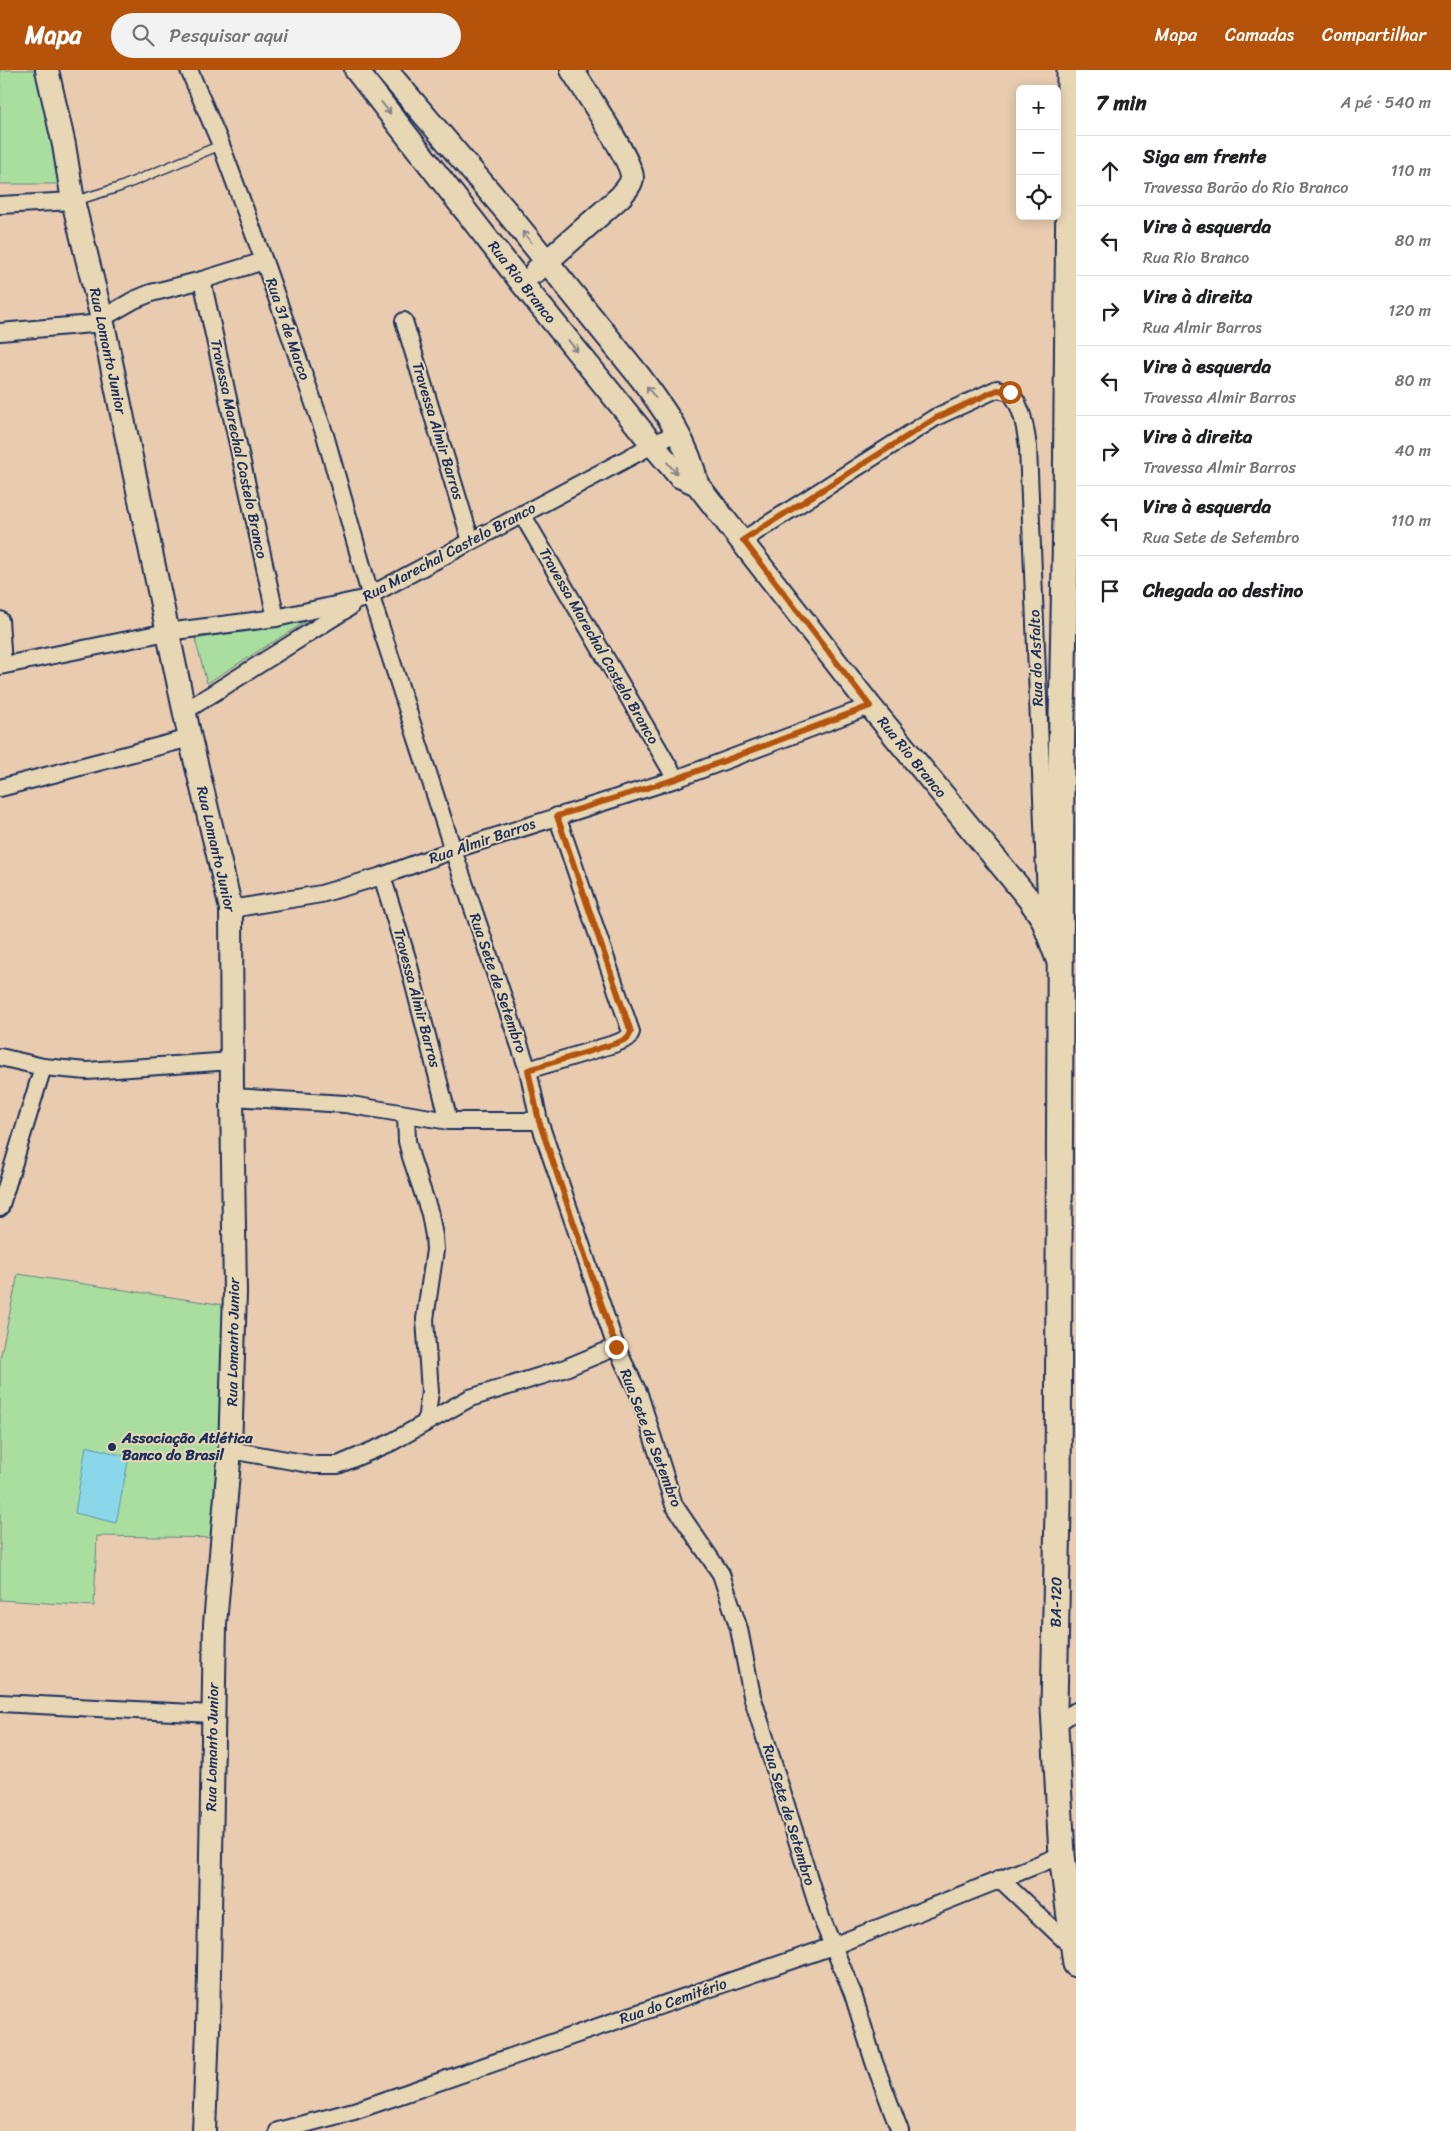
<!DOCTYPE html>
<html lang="pt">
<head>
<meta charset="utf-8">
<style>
  :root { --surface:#fff; --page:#f2f2f2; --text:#202124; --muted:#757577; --line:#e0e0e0; --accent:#b45309 }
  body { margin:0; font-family:Sriracha,sans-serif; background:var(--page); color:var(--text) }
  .controls { position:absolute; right:15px; top:15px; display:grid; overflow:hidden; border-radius:8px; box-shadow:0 2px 12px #0003 }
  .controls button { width:45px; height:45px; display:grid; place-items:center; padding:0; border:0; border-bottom:1px solid var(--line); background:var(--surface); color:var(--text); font:25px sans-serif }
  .stop { position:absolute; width:15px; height:15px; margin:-11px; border:4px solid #b45309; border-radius:50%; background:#fff }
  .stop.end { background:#b45309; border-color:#fff; box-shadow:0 1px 5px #0008 }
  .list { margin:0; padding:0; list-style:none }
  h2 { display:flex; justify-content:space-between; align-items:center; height:65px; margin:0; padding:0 20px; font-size:21px }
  h2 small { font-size:16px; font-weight:400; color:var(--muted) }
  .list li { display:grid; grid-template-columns:32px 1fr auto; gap:15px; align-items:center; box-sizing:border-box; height:70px; padding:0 20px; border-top:1px solid var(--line) }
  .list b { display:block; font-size:19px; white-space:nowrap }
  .list p { margin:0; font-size:16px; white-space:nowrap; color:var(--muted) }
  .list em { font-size:16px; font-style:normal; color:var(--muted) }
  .icon { flex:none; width:28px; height:28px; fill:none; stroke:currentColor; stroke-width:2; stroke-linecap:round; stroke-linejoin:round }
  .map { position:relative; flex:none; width:1076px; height:2061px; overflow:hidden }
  header { display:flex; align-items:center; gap:30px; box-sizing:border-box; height:70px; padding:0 25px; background:var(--accent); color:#fff }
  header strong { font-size:24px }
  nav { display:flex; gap:28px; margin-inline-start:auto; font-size:18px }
  .search { width:350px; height:45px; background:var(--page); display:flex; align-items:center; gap:12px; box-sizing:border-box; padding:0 18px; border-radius:28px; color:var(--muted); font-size:19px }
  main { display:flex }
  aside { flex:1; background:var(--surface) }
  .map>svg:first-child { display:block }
</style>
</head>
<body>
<header>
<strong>Mapa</strong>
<div class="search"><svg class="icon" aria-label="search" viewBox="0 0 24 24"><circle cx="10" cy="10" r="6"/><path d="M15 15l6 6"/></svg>Pesquisar aqui</div>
<nav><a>Mapa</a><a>Camadas</a><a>Compartilhar</a></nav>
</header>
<main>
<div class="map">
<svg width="1076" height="2061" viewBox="0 0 1076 2061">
  <rect width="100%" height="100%" fill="#e9ccb0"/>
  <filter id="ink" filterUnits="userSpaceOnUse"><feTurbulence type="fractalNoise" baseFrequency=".02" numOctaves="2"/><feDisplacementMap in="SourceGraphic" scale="10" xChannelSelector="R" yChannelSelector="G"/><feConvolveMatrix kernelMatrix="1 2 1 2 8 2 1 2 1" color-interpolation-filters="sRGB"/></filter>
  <g filter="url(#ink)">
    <!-- green -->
    <g fill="#aade9f" stroke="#62867e">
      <polygon points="0,0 39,0 69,114 0,114"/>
      <polygon points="310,549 207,613 195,569"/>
      <polygon points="18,1204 224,1235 225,1468 97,1466 94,1536 0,1530 0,1289"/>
    </g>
    <!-- water -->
    <polygon fill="#8ad7ea" stroke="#5e94b2" points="86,1376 129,1387 116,1453 75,1443"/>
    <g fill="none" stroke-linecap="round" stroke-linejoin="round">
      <defs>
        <polyline id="lane" points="75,131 120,117 221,75"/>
        <g id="street">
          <polyline points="189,0 221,75 264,191 325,365 370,524 453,780 528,1000 539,1051 616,1277 639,1324 674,1435 721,1504 739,1559 752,1626 821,1847 853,1924 874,1992 900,2061"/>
          <polyline points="0,135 73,131"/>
          <polyline points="202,210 276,548"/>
          <polyline points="404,251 471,471"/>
          <polyline points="0,262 92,254 134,230 151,223 202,210 264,191"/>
          <polyline points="522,444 676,709"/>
          <path d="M743,470L936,347L997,319L1010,322C1023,338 1025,357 1028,377L1047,854"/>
          <polyline points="0,550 3,595"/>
          <polyline points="0,596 167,562 276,548 363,529 677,362"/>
          <polyline points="185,641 350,537"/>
          <polyline points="0,718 190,668"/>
          <polyline points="382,806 407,888 449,1051"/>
          <polyline points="231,839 321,824 382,806 453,780 676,709 870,636"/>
          <polyline points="0,987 43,997 87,1001 232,991"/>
          <polyline points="528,1000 617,973 628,968 631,962 557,746"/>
          <polyline points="232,1027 345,1034 449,1051 539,1051"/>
          <polyline points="406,1045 407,1071 411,1087 430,1144 434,1166 435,1180 425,1249 430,1322 426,1351"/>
          <polyline points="0,1138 43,997"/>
          <polyline points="230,1380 315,1395 338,1395 390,1373 470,1328 563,1299 616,1277"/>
          <polyline points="0,1633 212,1644"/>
          <polyline points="1054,1655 1076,1641"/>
          <polyline points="1000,1809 1074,1879"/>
          <polyline points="278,2061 354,2041 833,1876 1062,1785"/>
        </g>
        <g id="secondary">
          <polyline points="47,0 64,75 73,131 102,249 190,668 231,839 232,1027 235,1223 230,1380 215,1554 208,1958 204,2061"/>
          <polyline points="356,0 521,212 653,375 679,406 697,414 870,636 1028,828 1042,848 1058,891"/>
          <path d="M386,0L506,141L640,307C664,339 689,374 697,414"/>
          <path d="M536,201L620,127C625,121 632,114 632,107C632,92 583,17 572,0"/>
        </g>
        <polyline id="primary" points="1070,0 1066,446 1061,697 1058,1438 1054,1638 1062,1785 1076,1894"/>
      </defs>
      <!-- lane casing -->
      <use href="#lane" stroke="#1b2f5e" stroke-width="11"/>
      <!-- street casing -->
      <use href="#street" stroke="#1b2f5e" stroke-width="20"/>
      <!-- secondary casing -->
      <use href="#secondary" stroke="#1b2f5e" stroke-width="26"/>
      <!-- primary casing -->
      <use href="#primary" stroke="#1b2f5e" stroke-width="29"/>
      <!-- lane -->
      <use href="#lane" stroke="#e8d7b4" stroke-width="8"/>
      <!-- street -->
      <use href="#street" stroke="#e8d7b4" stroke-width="16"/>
      <!-- secondary -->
      <use href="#secondary" stroke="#e8d7b4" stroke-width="22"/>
      <!-- primary -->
      <use href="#primary" stroke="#e8d7b4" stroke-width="25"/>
    </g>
    <!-- one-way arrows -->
    <defs><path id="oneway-shaft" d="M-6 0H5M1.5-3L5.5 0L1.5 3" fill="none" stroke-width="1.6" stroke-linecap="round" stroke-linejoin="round" transform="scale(1.25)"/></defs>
    <g stroke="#828389">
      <use href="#oneway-shaft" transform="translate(386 38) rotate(52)"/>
      <use href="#oneway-shaft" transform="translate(527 167) rotate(-129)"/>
      <use href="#oneway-shaft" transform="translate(573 276) rotate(51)"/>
      <use href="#oneway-shaft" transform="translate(651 322) rotate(-127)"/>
      <use href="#oneway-shaft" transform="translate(672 398) rotate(49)"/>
    </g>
  </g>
  <g fill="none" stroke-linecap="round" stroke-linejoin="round" filter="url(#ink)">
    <!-- route -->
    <polyline stroke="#b45309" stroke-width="6" points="616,1277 539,1051 528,1000 617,973 628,968 631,962 557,746 676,709 870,636 743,470 936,348 997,320 1010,322"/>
  </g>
  <!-- markers -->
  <circle fill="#1b2f5e" stroke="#e8d7b4" stroke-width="2" cx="112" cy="1377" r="5"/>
  <g text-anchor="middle" stroke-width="4" stroke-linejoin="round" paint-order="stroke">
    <!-- street labels -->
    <g font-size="15" fill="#1b2f5e" stroke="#e8d7b4">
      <text transform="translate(522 212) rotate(52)" y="5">Rua Rio Branco</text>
      <text transform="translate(288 259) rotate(71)" y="5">Rua 31 de Marco</text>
      <text transform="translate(108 281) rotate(78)" y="5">Rua Lomanto Junior</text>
      <text transform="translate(438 361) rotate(73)" y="5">Travessa Almir Barros</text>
      <text transform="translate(239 379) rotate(78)" y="5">Travessa Marechal Castelo Branco</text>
      <text transform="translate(449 482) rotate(-28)" y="5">Rua Marechal Castelo Branco</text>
      <text transform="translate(599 576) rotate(60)" y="5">Travessa Marechal Castelo Branco</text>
      <text transform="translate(1036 588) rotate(-92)" y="5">Rua do Asfalto</text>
      <text transform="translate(912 687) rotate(51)" y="5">Rua Rio Branco</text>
      <text transform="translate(482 771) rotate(-19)" y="5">Rua Almir Barros</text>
      <text transform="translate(216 779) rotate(77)" y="5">Rua Lomanto Junior</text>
      <text transform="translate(498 913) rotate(71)" y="5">Rua Sete de Setembro</text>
      <text transform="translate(417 928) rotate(75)" y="5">Travessa Almir Barros</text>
      <text transform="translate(233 1272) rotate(-89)" y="5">Rua Lomanto Junior</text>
      <text transform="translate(651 1368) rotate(69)" y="5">Rua Sete de Setembro</text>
      <text transform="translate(1056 1532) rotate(-89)" y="5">BA-120</text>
      <text transform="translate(212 1677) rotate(-89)" y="5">Rua Lomanto Junior</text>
      <text transform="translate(789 1745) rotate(73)" y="5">Rua Sete de Setembro</text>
      <text transform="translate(673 1931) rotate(-19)" y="5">Rua do Cemitério</text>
    </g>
    <!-- poi labels -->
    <g font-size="15" font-weight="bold" fill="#1b2f5e" stroke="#e8d7b4" text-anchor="start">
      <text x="122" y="1373">Associação Atlética<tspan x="122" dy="17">Banco do Brasil</tspan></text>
    </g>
  </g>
</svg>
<div class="controls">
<button>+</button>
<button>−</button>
<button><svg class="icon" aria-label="locate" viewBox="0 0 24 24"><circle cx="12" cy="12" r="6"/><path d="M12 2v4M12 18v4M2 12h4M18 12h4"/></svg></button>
</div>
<div class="stop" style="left:1010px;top:322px"></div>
<div class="stop end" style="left:616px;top:1277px"></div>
</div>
<aside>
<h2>7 min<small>A pé · 540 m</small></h2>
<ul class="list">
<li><svg class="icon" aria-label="ahead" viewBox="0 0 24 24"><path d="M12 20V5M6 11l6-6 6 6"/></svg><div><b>Siga em frente</b><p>Travessa Barão do Rio Branco</p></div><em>110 m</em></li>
<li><svg class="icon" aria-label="left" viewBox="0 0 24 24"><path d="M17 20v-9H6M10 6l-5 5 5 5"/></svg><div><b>Vire à esquerda</b><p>Rua Rio Branco</p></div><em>80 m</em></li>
<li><svg class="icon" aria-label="right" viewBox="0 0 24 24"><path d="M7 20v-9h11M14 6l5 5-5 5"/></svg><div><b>Vire à direita</b><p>Rua Almir Barros</p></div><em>120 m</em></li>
<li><svg class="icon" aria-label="left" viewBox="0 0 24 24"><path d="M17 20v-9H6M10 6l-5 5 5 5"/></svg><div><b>Vire à esquerda</b><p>Travessa Almir Barros</p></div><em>80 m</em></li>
<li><svg class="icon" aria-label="right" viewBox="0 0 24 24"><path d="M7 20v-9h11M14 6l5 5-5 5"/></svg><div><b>Vire à direita</b><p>Travessa Almir Barros</p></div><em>40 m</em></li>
<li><svg class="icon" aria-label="left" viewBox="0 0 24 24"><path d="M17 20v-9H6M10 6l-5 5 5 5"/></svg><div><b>Vire à esquerda</b><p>Rua Sete de Setembro</p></div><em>110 m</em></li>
<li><svg class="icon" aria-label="arrive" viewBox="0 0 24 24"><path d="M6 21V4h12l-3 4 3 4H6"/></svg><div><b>Chegada ao destino</b></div></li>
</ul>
</aside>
</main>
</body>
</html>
